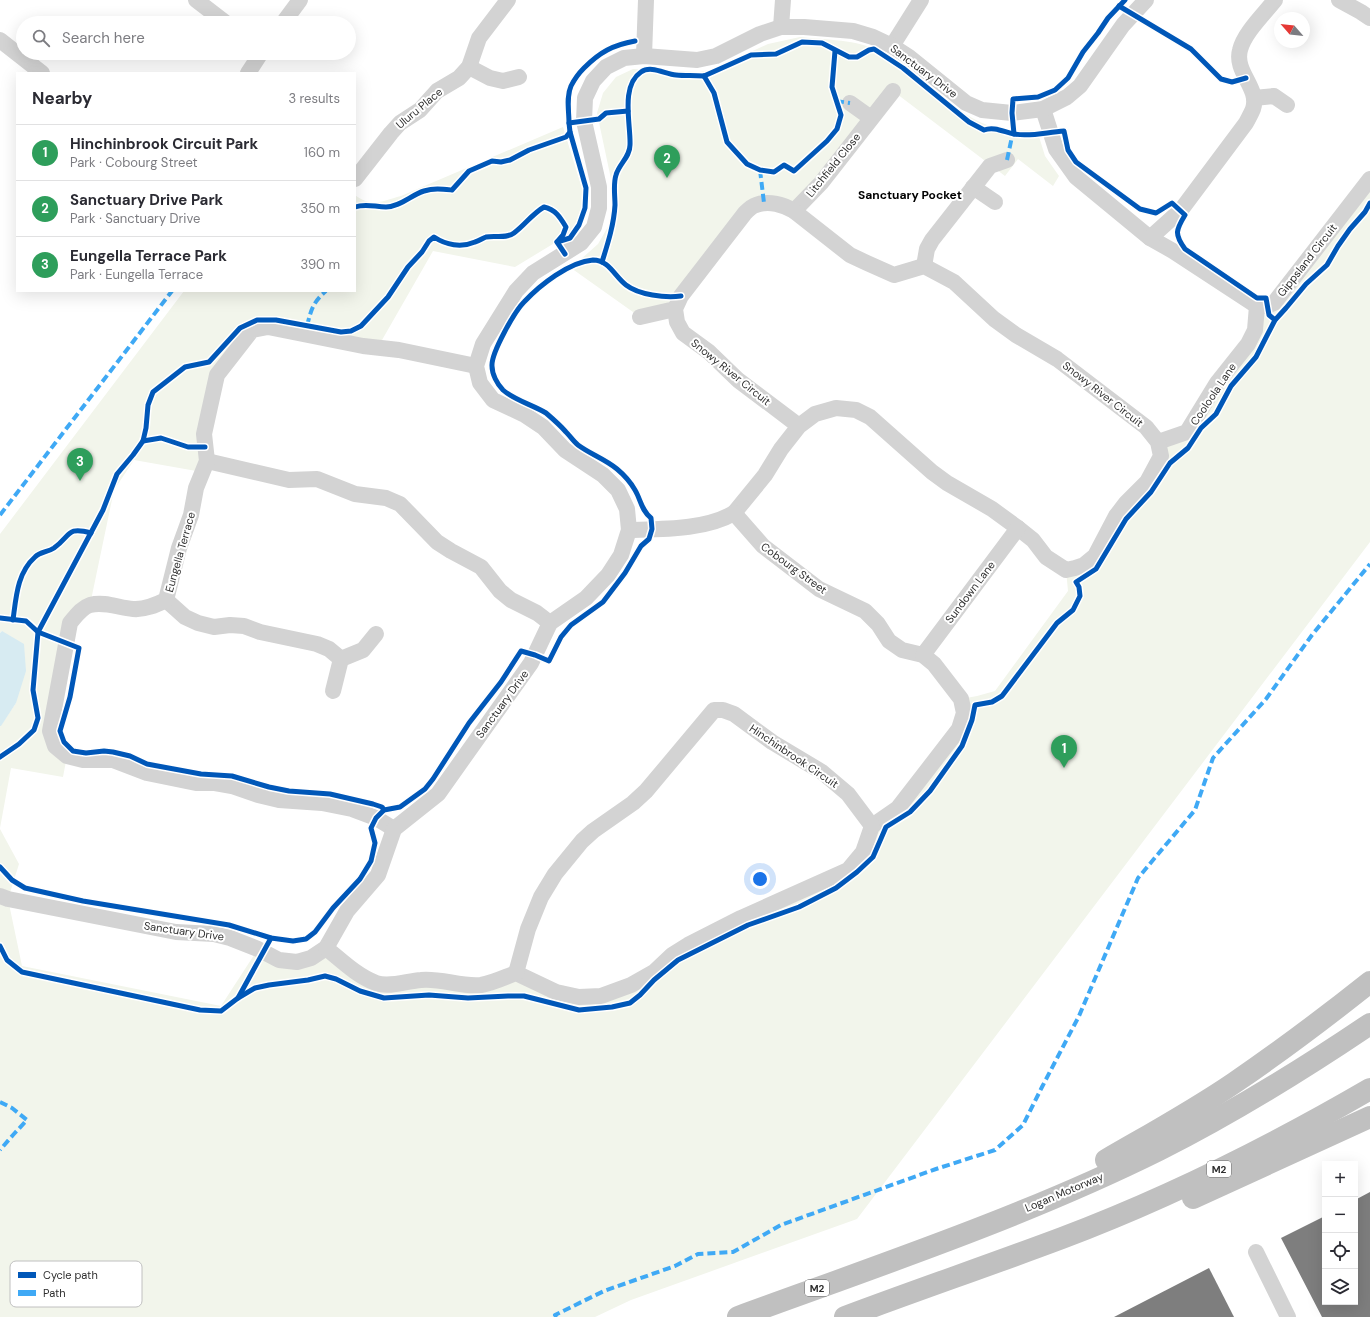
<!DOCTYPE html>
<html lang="en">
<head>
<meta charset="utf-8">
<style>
  :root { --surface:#fff; --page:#f7f7f7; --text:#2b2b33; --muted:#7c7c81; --line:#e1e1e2; --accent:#0b8043 }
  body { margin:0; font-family:"DM Sans",sans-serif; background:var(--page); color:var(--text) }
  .controls { position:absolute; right:12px; bottom:12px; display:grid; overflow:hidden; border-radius:0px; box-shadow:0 4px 16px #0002 }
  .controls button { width:36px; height:36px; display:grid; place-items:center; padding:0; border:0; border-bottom:1px solid var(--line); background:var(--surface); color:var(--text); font:20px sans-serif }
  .compass { position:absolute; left:1274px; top:12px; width:36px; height:36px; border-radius:50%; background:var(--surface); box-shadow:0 4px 16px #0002; rotate:298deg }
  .you { position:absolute; left:760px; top:879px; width:14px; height:14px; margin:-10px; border:3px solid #fff; border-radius:50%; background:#1a73e8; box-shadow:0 0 0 6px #1a73e833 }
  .badge { display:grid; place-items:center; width:26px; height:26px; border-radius:50%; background:var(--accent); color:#fff; font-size:13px; font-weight:700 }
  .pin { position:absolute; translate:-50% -33px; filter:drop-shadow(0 1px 2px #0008) }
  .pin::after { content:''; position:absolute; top:21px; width:14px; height:12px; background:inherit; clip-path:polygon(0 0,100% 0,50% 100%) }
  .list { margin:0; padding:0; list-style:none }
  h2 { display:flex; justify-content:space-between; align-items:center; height:52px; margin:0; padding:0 16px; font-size:17px }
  h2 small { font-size:13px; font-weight:400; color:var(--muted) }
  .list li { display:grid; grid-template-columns:26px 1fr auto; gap:12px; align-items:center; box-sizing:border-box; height:56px; padding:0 16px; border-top:1px solid var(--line) }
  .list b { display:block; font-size:15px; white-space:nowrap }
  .list p { margin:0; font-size:13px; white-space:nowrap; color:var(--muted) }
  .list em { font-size:13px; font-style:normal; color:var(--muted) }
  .icon { flex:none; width:22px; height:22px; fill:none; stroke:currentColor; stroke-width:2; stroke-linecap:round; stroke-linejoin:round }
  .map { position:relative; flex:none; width:1370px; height:1317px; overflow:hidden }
  .search { position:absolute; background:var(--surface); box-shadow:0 4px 16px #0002; left:16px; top:16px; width:340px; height:44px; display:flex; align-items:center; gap:10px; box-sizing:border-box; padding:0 14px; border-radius:22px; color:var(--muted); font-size:15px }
  .panel { position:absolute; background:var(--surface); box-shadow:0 4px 16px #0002; left:16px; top:72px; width:340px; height:220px; border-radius:0px }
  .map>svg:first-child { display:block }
</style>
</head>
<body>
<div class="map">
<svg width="1370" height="1317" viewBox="0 0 1370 1317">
  <rect width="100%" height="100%" fill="#fff"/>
  <!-- green -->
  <g fill="#f2f5eb">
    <path d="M800,37C827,40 856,39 881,52C926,73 955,122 1006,130C1016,131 1027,130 1037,130L1045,156L1059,176L1053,186L1018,159L1005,176L893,91L794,211L764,203L681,296L640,317L571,268L598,244L609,225L615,198L597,113L603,93L616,77L633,69L699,72L714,69L768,44Z"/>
    <path d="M563,127L584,195L580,214L571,233L515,267L433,251L378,347L252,330L217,375L202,472L134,460L114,490L90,605L81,610L50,731L67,756L63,777L11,768L0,828V726L1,725L16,703L2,631L0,633V534L184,291H355V195C372,208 382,201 401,196Z"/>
    <polygon points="1370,179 1370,542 857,1219 631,1300 595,1317 0,1317 0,829 19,864 8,899 22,966 221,1006 258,949 279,960 326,948 362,976 469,985 516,973 601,996 672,955 848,870 872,826 959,729 961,699 977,696 995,691 1068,591 1066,570 1075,568 1147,482 1158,442 1187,432 1267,306"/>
  </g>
  <!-- water -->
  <polygon fill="#d7ebf2" points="2,631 24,644 26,671 16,703 1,726 0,726 0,633"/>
  <!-- building -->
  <g fill="#7e7e7e">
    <polygon points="1370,1192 1370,1317 1322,1317 1281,1238 1325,1216 1325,1302 1355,1302 1355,1200"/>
    <polygon points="1209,1268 1234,1317 1114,1317"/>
  </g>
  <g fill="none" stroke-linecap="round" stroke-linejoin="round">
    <!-- minor -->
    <g stroke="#d3d3d3" stroke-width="16">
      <polyline points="196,0 226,23"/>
      <polyline points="1339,0 1361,12 1370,18"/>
      <polyline points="283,23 300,0"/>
      <polyline points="781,27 783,0"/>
      <polyline points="0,40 42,73"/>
      <polyline points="892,46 921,0"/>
      <polyline points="644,56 646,0"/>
      <polyline points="469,67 490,78 503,81 519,77"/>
      <polyline points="248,73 261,53"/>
      <polyline points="1254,98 1274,96 1287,105"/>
      <polyline points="850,103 871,118"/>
      <polyline points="1043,109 1056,149 1076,177 1150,238 1173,251 1257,306 1267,306 1274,303 1370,179"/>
      <polyline points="355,179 391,133 400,123 420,110 437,91 459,78 469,67 479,38 508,0"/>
      <polyline points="973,187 995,202"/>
      <polyline points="794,211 821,183 893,91"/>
      <path d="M1150,238L1181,210L1246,123C1248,119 1251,114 1253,109C1260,88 1234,72 1240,50C1244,33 1264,14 1275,0"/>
      <polyline points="924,266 927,249 932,240 990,166 1007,160"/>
      <polyline points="640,317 675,309"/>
      <polyline points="1158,442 1187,432 1217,383 1248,344 1255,330 1257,306"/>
      <polyline points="207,461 289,480 317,479 355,494 386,498 400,504 437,542 451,551 481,567 500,591 511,600 537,613 550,623"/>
      <path d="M734,513L765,475L781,449L799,426L815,414L836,408L856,410L870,417L932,472L947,483L992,509L1018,528L1033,540L1046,557L1066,570L1075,568L1084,565L1095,556L1116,516L1126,503L1147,482L1161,456L1158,442L1146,427L1057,359L1016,335L994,319L954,282L924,266L894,275L867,263L850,255L794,211C784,205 769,200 756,205C752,206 748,210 745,213L681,296L675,309L677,322L683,333L709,352L738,380L799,426"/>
      <path d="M629,530C662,529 705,530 734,513L763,546L819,589L865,611L878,624L889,641L902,650L923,655L934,664L961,699L964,713L959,729L898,808L872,826"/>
      <polyline points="166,600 185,617 198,623 214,627 230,625 244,626 260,632 317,644 329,649 341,659"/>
      <polyline points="923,655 1018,528"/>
      <polyline points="333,691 341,659 363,650 376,634"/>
      <path d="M394,829L376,818L352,809L322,803L279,800L258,795L232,786L215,783H196L147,773L113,760H83L67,756L55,746L50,731L70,623C76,616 81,608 90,605C105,601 119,608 133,609C145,610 156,605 166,600L179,548L191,515L196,488L207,461L204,434L217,375L252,330L268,327L363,346L399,350L476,366"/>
      <polyline points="0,896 8,899 176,932 214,934 230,938 258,949 279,960 297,962 311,958 326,948 347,911 378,875 394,829 438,794 531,663 550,623 586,598 608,575 621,555 629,530 627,509 618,490 603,475 565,450 543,427 525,415 493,400 480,383 476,366 483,344 516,291 533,273 581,243 594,227 599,208 599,187 584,121 585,98 593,81 606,67 624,58 644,56 697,60 716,56 760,34 781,27 804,27 853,31 873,37 892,46 909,57 966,103 982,110 1012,113 1043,109 1067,97 1080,86 1123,25 1146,0"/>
      <path d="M326,948C341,960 357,976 376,983C389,988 407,981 421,980C441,978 461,987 481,985C493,983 505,977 516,973L556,992L579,997L601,996L631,985L654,972L672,955L688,945L741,918L848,870L863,852L872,826"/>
      <polyline points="516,973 528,929 541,897 555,874 582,841 593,831 633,803 646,791 714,710 723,710 734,714 772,742 822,772 848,794 872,826"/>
      <polyline points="1256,1252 1288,1317"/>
    </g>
    <!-- highway -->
    <g stroke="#c0c0c0" stroke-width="22">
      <path d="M1106,1160C1149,1135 1193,1111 1234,1083C1281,1051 1326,1017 1370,982"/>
      <polyline points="1193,1198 1370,1117"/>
      <path d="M738,1317C880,1265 1024,1217 1159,1150C1232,1113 1302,1070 1370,1024"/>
      <path d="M845,1317C917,1290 990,1265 1062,1238C1168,1198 1272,1146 1370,1089"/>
    </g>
    <!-- quiet -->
    <g stroke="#3fa9f5" stroke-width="4" stroke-dasharray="8 4" stroke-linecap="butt">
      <polyline points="836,101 850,103"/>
      <polyline points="1007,160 1013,132"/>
      <polyline points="760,170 764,203"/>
      <path d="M307,326C311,310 313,302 326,291"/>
      <polyline points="0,515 172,291"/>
      <polyline points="0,1102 12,1108 27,1120 13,1135 0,1150"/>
      <polyline points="557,1317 555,1315 604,1291 675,1266 698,1254 733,1252 781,1225 936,1169 995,1150 1023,1125 1042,1087 1079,1016 1138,878 1195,810 1213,758 1266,699 1312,635 1370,564"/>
    </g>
    <defs>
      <g id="cycleway">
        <polyline points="1119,6 1191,49 1221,79 1232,82 1246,78"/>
        <path d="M704,76L751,55L776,54L802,42L822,43L849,57H857L869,50L874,49L903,68L969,122L984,130C994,126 1004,132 1014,134C1031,137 1047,132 1064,131L1068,150L1076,162L1140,209L1156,213L1172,203L1185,215C1176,230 1174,234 1185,249L1257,298H1266L1269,315L1275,320"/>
        <polyline points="704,76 714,93 727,142 747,164 760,170 774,172 784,165 794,171 827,141 837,129 841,115 832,87 835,51"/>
        <path d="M569,123C569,111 566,97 571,86C574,80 579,73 584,68C600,52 613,45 635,41"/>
        <polyline points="1014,134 1012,113 1013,99 1038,97 1055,90 1068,78 1083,52 1098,33 1108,18 1125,0"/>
        <path d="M355,207C366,203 375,207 386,207C400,207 411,195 424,191C434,188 442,189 452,190L469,171L492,161L501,162L510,160L529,150L566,137L570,132L569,123L599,119L606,113L628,111"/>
        <polyline points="557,242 570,238 579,225 585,208 586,188 570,132"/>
        <path d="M602,262C608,243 614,224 615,205C615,195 613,184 616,175C619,164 630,157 630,145C631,125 620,86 641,72C651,65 665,74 676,75C686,76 693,75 704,76"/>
        <polyline points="143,441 161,438 188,447 205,447"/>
        <polyline points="0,618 26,621 38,632 79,648 70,697 60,731 64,742 73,751 86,753 104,751 113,752 130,756 147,764 201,774 232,776 269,787 289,791 330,794 373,804 382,807 384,810"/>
        <path d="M13,620C16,598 17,573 35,557C40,552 48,552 54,548C71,536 66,526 91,533"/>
        <path d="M0,757L19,744L34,730L38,718L33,690L38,632L103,510L117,474L133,455L143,441L146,428L148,405L153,392L185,367L209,362L240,328L257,320H276L341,332L351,331L361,326L388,297L408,267L422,252L429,241L434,237C446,245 461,248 475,242C479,241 483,238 486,237C495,235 506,239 514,233C525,225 532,214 544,207C556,210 560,217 566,227L563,235L557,242L565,254"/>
        <path d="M0,867L12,880L25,888L83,901L229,925L271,938L293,941L306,939L315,932L333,908L360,879L371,861L375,843L371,828L376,818L384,810L400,807L425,789L433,779L469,723L501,682L521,651L535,655L549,661L561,637L571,625L603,602L625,573L641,546L649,539L652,529L651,518C641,510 641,500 635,490C631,483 623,474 617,469C605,459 590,454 578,445C574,442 570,436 566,432C560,425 553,419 546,413C533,405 514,400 503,390C497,384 492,374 492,366C491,353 515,311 524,302C540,285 569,262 593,260C609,260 615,277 626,285C639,295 665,298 681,296"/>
        <polyline points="0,946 7,960 22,972 200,1010 221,1011 238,998 255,988 269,985 308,980 325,976 336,979 360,991 384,998 429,995 468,998 508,996 524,996 579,1010 612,1007 630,1003 640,995 654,980 678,960 748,925 799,907 836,888 857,872 873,857 886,827 910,812 930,791 962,746 972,720 975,705 992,702 1002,696 1057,623 1073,610 1080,596 1079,587 1076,582 1096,569 1126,519 1151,492 1170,463 1188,448 1201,428 1216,414 1231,386 1256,357 1275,320 1286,308 1306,284 1327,265 1338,246 1350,229 1365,212 1370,203"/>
        <polyline points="238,998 271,938"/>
      </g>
    </defs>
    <!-- cycleway casing -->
    <use href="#cycleway" stroke="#fff" stroke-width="8"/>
    <!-- cycleway -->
    <use href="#cycleway" stroke="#0057b8" stroke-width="5"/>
  </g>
  <g text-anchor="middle" stroke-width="4" stroke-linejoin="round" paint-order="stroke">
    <!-- shield labels -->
    <g fill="#fff" stroke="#6d6d6d" stroke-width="1">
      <rect x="1207" y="1161" width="24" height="16" rx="3"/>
      <rect x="805" y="1280" width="24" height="16" rx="3"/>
    </g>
    <g font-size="10" font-weight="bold" fill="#2e2e2e">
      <text x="1219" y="1173">M2</text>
      <text x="817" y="1292">M2</text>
    </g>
    <!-- street labels -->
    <g font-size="11" fill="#2e2e2e" stroke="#fff">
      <text transform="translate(924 71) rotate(37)" y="4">Sanctuary Drive</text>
      <text transform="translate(419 108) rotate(-40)" y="4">Uluru Place</text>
      <text transform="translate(833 165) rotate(-51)" y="4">Litchfield Close</text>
      <text transform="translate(1307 260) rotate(-52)" y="4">Gippsland Circuit</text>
      <text transform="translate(731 372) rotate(39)" y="4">Snowy River Circuit</text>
      <text transform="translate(1103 394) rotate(38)" y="4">Snowy River Circuit</text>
      <text transform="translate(1213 394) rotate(-56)" y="4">Cooloola Lane</text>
      <text transform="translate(180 552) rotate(-74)" y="4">Eungella Terrace</text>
      <text transform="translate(794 568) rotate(36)" y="4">Cobourg Street</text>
      <text transform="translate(970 592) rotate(-53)" y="4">Sundown Lane</text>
      <text transform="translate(502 704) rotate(-54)" y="4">Sanctuary Drive</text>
      <text transform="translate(794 756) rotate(34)" y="4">Hinchinbrook Circuit</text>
      <text transform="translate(184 931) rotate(8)" y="4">Sanctuary Drive</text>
      <text transform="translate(1064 1192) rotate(-23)" y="4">Logan Motorway</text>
    </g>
    <!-- neighbourhood labels -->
    <g font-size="12" font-weight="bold" fill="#000" stroke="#fff">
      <text x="910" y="199">Sanctuary Pocket</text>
    </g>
  </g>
  <!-- legend -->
  <rect x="10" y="1261" width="132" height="46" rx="6" fill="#fff" stroke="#c0c0c0" stroke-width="1"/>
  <rect x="18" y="1272" width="18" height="6" fill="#0057b8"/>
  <rect x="18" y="1290" width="18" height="6" fill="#3fa9f5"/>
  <g font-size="11" fill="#2e2e2e">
    <text x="43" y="1279">Cycle path</text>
    <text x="43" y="1297">Path</text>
  </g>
</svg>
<div class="controls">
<button>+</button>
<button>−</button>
<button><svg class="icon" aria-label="locate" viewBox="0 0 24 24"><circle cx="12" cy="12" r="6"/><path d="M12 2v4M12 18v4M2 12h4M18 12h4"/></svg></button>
<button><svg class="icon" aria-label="layers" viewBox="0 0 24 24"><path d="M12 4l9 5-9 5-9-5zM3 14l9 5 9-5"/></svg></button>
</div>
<svg class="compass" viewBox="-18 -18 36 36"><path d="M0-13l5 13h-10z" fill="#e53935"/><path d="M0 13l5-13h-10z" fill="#7c7c81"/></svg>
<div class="you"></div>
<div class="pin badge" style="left:1064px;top:768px;background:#2e9e5b">1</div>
<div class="pin badge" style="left:667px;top:178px;background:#2e9e5b">2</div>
<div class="pin badge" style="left:80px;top:481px;background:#2e9e5b">3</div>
<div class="search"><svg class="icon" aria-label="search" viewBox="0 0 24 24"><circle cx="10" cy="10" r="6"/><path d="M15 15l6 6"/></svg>Search here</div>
<section class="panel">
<h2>Nearby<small>3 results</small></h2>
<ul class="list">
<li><span class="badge" style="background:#2e9e5b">1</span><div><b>Hinchinbrook Circuit Park</b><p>Park · Cobourg Street</p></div><em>160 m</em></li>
<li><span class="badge" style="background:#2e9e5b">2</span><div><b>Sanctuary Drive Park</b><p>Park · Sanctuary Drive</p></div><em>350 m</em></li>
<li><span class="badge" style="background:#2e9e5b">3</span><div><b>Eungella Terrace Park</b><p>Park · Eungella Terrace</p></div><em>390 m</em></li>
</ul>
</section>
</div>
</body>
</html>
